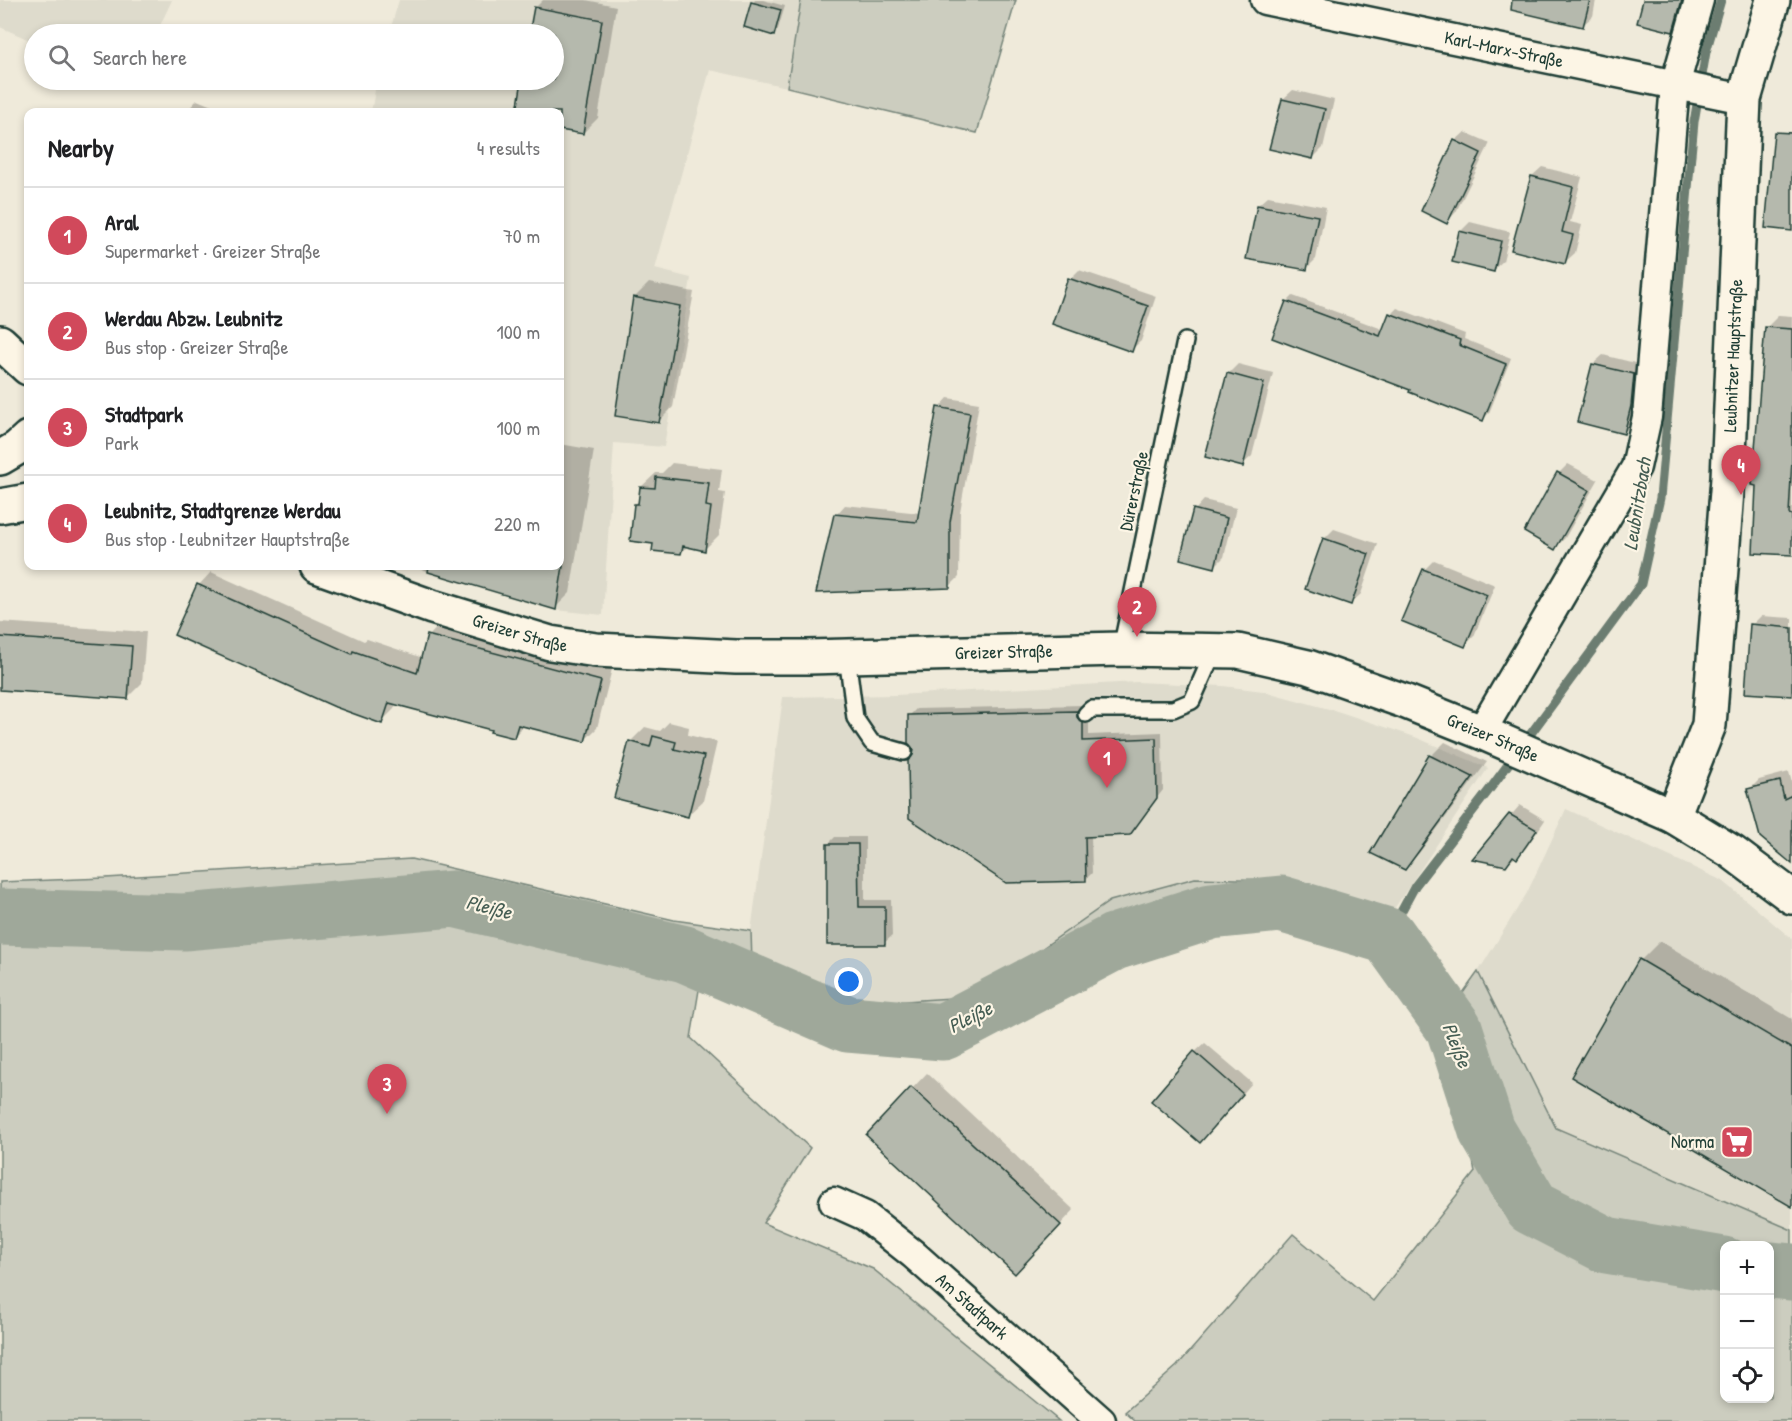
<!DOCTYPE html>
<html lang="en">
<head>
<meta charset="utf-8">
<style>
  :root { --surface:#fff; --page:#f2f2f2; --text:#202124; --muted:#757577; --line:#e0e0e0; --accent:#d1495b }
  body { margin:0; font-family:"Patrick Hand",sans-serif; background:var(--page); color:var(--text) }
  .controls { position:absolute; right:18px; bottom:18px; display:grid; overflow:hidden; border-radius:12px; box-shadow:0 3px 9px #0003 }
  .controls button { width:54px; height:54px; display:grid; place-items:center; padding:0; border:0; border-bottom:2px solid var(--line); background:var(--surface); color:var(--text); font:30px sans-serif }
  .you { position:absolute; left:849px; top:982px; width:21px; height:21px; margin:-15px; border:4px solid #fff; border-radius:50%; background:#1a73e8; box-shadow:0 0 0 9px #1a73e833 }
  .badge { display:grid; place-items:center; width:39px; height:39px; border-radius:50%; background:var(--accent); color:#fff; font-size:20px; font-weight:700 }
  .pin { position:absolute; translate:-50% -50px; filter:drop-shadow(0 2px 3px #0008) }
  .pin::after { content:''; position:absolute; top:32px; width:21px; height:18px; background:inherit; clip-path:polygon(0 0,100% 0,50% 100%) }
  .list { margin:0; padding:0; list-style:none }
  h2 { display:flex; justify-content:space-between; align-items:center; height:78px; margin:0; padding:0 24px; font-size:26px }
  h2 small { font-size:20px; font-weight:400; color:var(--muted) }
  .list li { display:grid; grid-template-columns:39px 1fr auto; gap:18px; align-items:center; box-sizing:border-box; height:96px; padding:0 24px; border-top:2px solid var(--line) }
  .list b { display:block; font-size:22px; white-space:nowrap }
  .list p { margin:0; font-size:20px; white-space:nowrap; color:var(--muted) }
  .list em { font-size:20px; font-style:normal; color:var(--muted) }
  .icon { flex:none; width:33px; height:33px; fill:none; stroke:currentColor; stroke-width:2; stroke-linecap:round; stroke-linejoin:round }
  .map { position:relative; flex:none; width:1792px; height:1421px; overflow:hidden }
  .search { position:absolute; background:var(--surface); box-shadow:0 3px 9px #0003; left:24px; top:24px; width:540px; height:66px; display:flex; align-items:center; gap:15px; box-sizing:border-box; padding:0 21px; border-radius:33px; color:var(--muted); font-size:22px }
  .panel { position:absolute; background:var(--surface); box-shadow:0 3px 9px #0003; left:24px; top:108px; width:540px; height:462px; border-radius:12px }
  .map>svg:first-child { display:block }
</style>
</head>
<body>
<div class="map">
<svg width="1792" height="1421" viewBox="0 0 1792 1421">
  <rect width="100%" height="100%" fill="#efeada"/>
  <filter id="ink" filterUnits="userSpaceOnUse"><feTurbulence type="fractalNoise" baseFrequency=".0167" numOctaves="2"/><feDisplacementMap in="SourceGraphic" scale="12" xChannelSelector="R" yChannelSelector="G"/><feConvolveMatrix kernelMatrix="1 2 1 2 8 2 1 2 1" color-interpolation-filters="sRGB"/></filter>
  <g filter="url(#ink)">
    <!-- built -->
    <g fill="#dedbcc">
      <polygon points="0,0 172,0 156,34 34,34 34,42 0,27"/>
      <polygon points="399,0 801,0 787,87 710,70 655,269 691,278 664,447 614,443 603,615 556,610 430,573 413,566 560,566 560,112 371,112 377,80 554,80 554,34 389,34"/>
      <polygon points="1137,682 1223,686 1263,691 1340,712 1415,737 1488,768 1390,915 1346,898 1284,880 1031,956 952,998 889,1002 825,994 752,964 751,931 783,697 896,695"/>
      <polygon points="1566,809 1723,881 1792,939 1792,1230 1556,1128 1478,972 1527,893"/>
    </g>
    <!-- green -->
    <g fill="#cccdbf" stroke="#76857a" stroke-width="1.5" fill-rule="evenodd">
      <polygon points="801,0 1016,0 977,133 787,87"/>
      <path d="M411,859L674,920L751,931L752,964L825,994L889,1002L952,998L1031,956L1110,901L1195,878L1284,880L1346,898L1390,915L1453,1007L1478,972L1556,1128L1792,1230V1421H1135L1125,1412L1177,1366L1293,1234L1373,1301L1475,1172L1469,1138L1453,1065L1422,1007L1366,947L1293,924L1237,922L1150,947L1046,1001L975,1044L898,1046L811,1029L733,993L699,990L691,1038L810,1148L763,1223L873,1269L1059,1421H0V882L106,878ZM1724,1246H1770V1398H1724Z"/>
    </g>
    <!-- shadow -->
    <g fill="#0003">
      <polygon points="543,0 586,0 616,6 598,118 583,133 560,129 560,112 518,112 523,80 554,80 554,34 531,34 535,8"/>
      <polygon points="755,0 763,0 785,6 778,29 774,34 753,3"/>
      <polygon points="1532,0 1596,0 1593,16 1583,25"/>
      <polygon points="1645,0 1688,0 1682,20 1672,30"/>
      <polygon points="1293,90 1334,100 1323,148 1313,158 1283,99"/>
      <polygon points="197,100 227,112 186,112"/>
      <polygon points="1465,132 1490,143 1456,212 1447,222 1455,141"/>
      <polygon points="1542,167 1582,177 1570,222 1582,225 1575,253 1565,262 1532,176"/>
      <polygon points="1268,196 1326,207 1316,259 1306,269 1258,205"/>
      <polygon points="1470,222 1510,232 1503,261 1493,270 1460,232"/>
      <polygon points="1079,270 1156,296 1141,341 1131,350 1070,279"/>
      <polygon points="649,283 694,292 673,407 659,421 634,298"/>
      <polygon points="1293,296 1385,330 1391,314 1397,308 1465,334 1464,339 1511,358 1489,413 1483,419 1412,389 1287,302"/>
      <polygon points="1779,315 1792,316 1792,554 1766,328"/>
      <polygon points="1603,355 1643,365 1634,423 1624,432 1593,364"/>
      <polygon points="1238,364 1273,373 1252,456 1242,465 1228,374"/>
      <polygon points="948,398 979,403 960,512 959,577 949,587 836,515 845,505 920,513 939,408"/>
      <polygon points="560,444 594,450 570,593 555,608 430,572 416,566 560,566"/>
      <polygon points="672,463 722,469 719,492 725,493 719,535 705,549 688,546 681,553 654,542 635,504 640,500 641,487 656,473 662,473"/>
      <polygon points="1568,464 1598,480 1565,538 1555,548 1559,473"/>
      <polygon points="1204,500 1236,508 1224,557 1214,567 1195,510"/>
      <polygon points="1334,529 1378,544 1361,594 1351,603 1324,539"/>
      <polygon points="1434,560 1495,585 1474,636 1465,646 1424,570"/>
      <polygon points="211,572 364,641 367,639 423,658 429,636 441,623 612,669 597,728 585,740 525,725 513,737 493,729 396,703 394,709 381,722 176,634 199,585"/>
      <polygon points="1761,616 1792,618 1792,695 1752,625"/>
      <polygon points="0,622 146,632 142,683 128,697 0,689"/>
      <polygon points="1083,705 1083,710 1089,716 1089,735 1162,732 1163,790 1129,834 1091,835 1092,873 1086,879 915,756 909,716 916,709"/>
      <polygon points="669,722 689,727 688,735 717,742 703,801 688,815 630,742 645,727 660,731"/>
      <polygon points="1445,742 1487,762 1419,853 1404,868 1431,756"/>
      <polygon points="1789,772 1792,783 1792,862 1749,790 1759,780"/>
      <polygon points="1520,805 1545,820 1526,848 1506,865 1475,858"/>
      <polygon points="835,837 865,837 865,900 891,900 892,936 884,943 828,944 828,844"/>
      <polygon points="1660,941 1792,1019 1792,1205 1641,960"/>
      <polygon points="1205,1043 1252,1083 1210,1132 1195,1052"/>
      <polygon points="927,1073 1074,1210 1030,1257 868,1135"/>
    </g>
    <g fill="none" stroke-linecap="round" stroke-linejoin="round">
      <!-- stream -->
      <polyline stroke="#6c7d71" stroke-width="9" points="1388,936 1415,886 1493,785 1641,584 1660,498 1694,122 1706,52 1721,0"/>
      <!-- river -->
      <g stroke="#9fa89a" stroke-width="57">
        <polyline points="0,917 184,922 454,899 685,954 848,1024 943,1032 1114,942 1211,911 1281,904 1388,936 1454,1028 1487,1131 1532,1207 1606,1245 1724,1265"/>
        <polyline points="1770,1270 1792,1272"/>
      </g>
    </g>
    <!-- building -->
    <g fill="#b5b9ad" stroke="#1f3d34" stroke-width="1.5">
      <polygon points="1512,0 1590,0 1583,27 1511,10"/>
      <polygon points="1643,0 1682,0 1673,32 1637,23"/>
      <polygon points="751,2 781,10 774,36 744,27"/>
      <polygon points="534,7 602,20 583,134 560,130 560,112 517,112 522,80 554,80 554,34 529,34"/>
      <polygon points="1282,99 1325,109 1313,159 1269,149"/>
      <polygon points="1774,132 1792,133 1792,231 1765,228"/>
      <polygon points="1454,140 1481,153 1447,224 1421,211"/>
      <polygon points="1531,176 1573,187 1562,232 1573,235 1565,264 1511,250"/>
      <polygon points="1257,205 1318,216 1307,270 1246,259"/>
      <polygon points="1459,231 1501,241 1494,272 1452,262"/>
      <polygon points="1068,278 1148,306 1132,352 1052,324"/>
      <polygon points="633,297 680,306 659,423 615,416"/>
      <polygon points="1286,301 1380,336 1389,313 1460,340 1459,345 1506,364 1483,421 1409,392 1410,390 1272,338"/>
      <polygon points="1765,327 1792,329 1792,460 1789,514 1792,515 1792,555 1753,553 1756,486 1752,485"/>
      <polygon points="1592,364 1634,374 1631,406 1624,434 1577,422"/>
      <polygon points="1227,373 1264,383 1243,467 1205,457"/>
      <polygon points="937,407 970,413 950,522 950,588 816,593 834,514 917,522"/>
      <polygon points="1557,472 1589,490 1555,550 1524,532"/>
      <polygon points="656,477 709,483 706,506 711,507 705,551 683,546 681,554 652,551 653,544 630,541 634,504 638,504 640,487 655,488"/>
      <polygon points="1193,509 1227,518 1215,568 1180,559"/>
      <polygon points="1323,538 1369,554 1351,605 1305,589"/>
      <polygon points="429,566 563,566 556,610 428,572"/>
      <polygon points="1423,569 1487,595 1465,647 1401,621"/>
      <polygon points="197,584 352,654 353,651 417,673 427,635 601,681 585,742 518,725 514,738 490,732 491,730 389,703 382,724 335,707 174,635"/>
      <polygon points="1750,624 1792,628 1792,696 1745,693"/>
      <polygon points="0,637 132,646 128,699 0,690"/>
      <polygon points="1077,711 1077,717 1083,723 1083,741 1156,738 1157,798 1130,835 1085,837 1086,881 1006,883 909,818 908,760 913,755 914,750 908,743 908,715"/>
      <polygon points="653,736 676,742 674,749 704,756 688,817 614,798 629,741 650,747"/>
      <polygon points="1429,755 1473,777 1405,870 1370,853"/>
      <polygon points="1780,781 1784,799 1792,795 1792,864 1760,837 1747,789"/>
      <polygon points="1509,814 1537,830 1517,859 1513,856 1506,866 1472,859"/>
      <polygon points="827,844 858,844 859,907 885,907 885,945 827,945"/>
      <polygon points="1639,959 1792,1049 1792,1207 1571,1077"/>
      <polygon points="1194,1051 1243,1094 1200,1143 1151,1101"/>
      <polygon points="911,1087 1061,1225 1015,1274 866,1135"/>
    </g>
    <g fill="none" stroke-linecap="round" stroke-linejoin="round">
      <defs>
        <g id="service">
          <polyline points="1121,649 1185,341"/>
          <polyline points="847,656 855,718 872,743 904,752"/>
          <polyline points="1086,714 1091,709 1173,709 1192,701 1214,651"/>
        </g>
        <g id="minor">
          <path id="s1" d="M1265,0L1744,99"/>
          <polyline points="1481,732 1636,467 1647,417 1675,85 1699,0"/>
          <path id="s2" d="M834,1202L865,1216L913,1254L1101,1421"/>
        </g>
        <g id="tertiary">
          <polyline points="0,506 28,501"/>
          <path id="s3" d="M317,566L432,607L550,643L596,650L736,657H808L1121,649L1238,651L1308,667L1404,701L1481,732L1673,816L1732,852L1792,897"/>
          <path id="s4" d="M1673,816L1709,725L1728,478L1744,99L1773,0"/>
        </g>
        <g id="secondary">
          <polyline points="0,342 28,368"/>
          <polyline points="0,458 17,448 28,438"/>
        </g>
      </defs>
      <!-- service casing -->
      <use href="#service" stroke="#1f3d34" stroke-width="20"/>
      <!-- minor casing -->
      <use href="#minor" stroke="#1f3d34" stroke-width="33"/>
      <!-- tertiary casing -->
      <use href="#tertiary" stroke="#1f3d34" stroke-width="38"/>
      <!-- secondary casing -->
      <use href="#secondary" stroke="#1f3d34" stroke-width="38"/>
      <!-- service -->
      <use href="#service" stroke="#fcf5e5" stroke-width="15"/>
      <!-- minor -->
      <use href="#minor" stroke="#fcf5e5" stroke-width="28"/>
      <!-- tertiary -->
      <use href="#tertiary" stroke="#fcf5e5" stroke-width="33"/>
      <!-- secondary -->
      <use href="#secondary" stroke="#fcf5e5" stroke-width="33"/>
    </g>
  </g>
  <!-- icons -->
  <defs>
    <symbol id="supermarket-square" viewBox="-11 -11 22 22"><rect x="-9" y="-9" width="18" height="18" rx="4" fill="#d1495b" stroke="#fcf5e5"/><path d="M-6-5.5h2.5l.6 2H6L4.5 2H-2.5L-4.4-4H-6ZM-1.5 3.2a1.3 1.3 0 1 0 .1 0ZM3 3.2a1.3 1.3 0 1 0 .1 0Z" fill="#fff"/></symbol>
  </defs>
  <g fill-rule="evenodd">
    <use href="#supermarket-square" x="1718" y="1123" width="38" height="38"/>
  </g>
  <g text-anchor="middle" stroke-width="4.5" stroke-linejoin="round" paint-order="stroke">
    <!-- street labels -->
    <g font-size="18" fill="#1f3d34" stroke="#fcf5e5">
      <text dy="6" stroke="none"><textPath href="#s1" startOffset="244">Karl-Marx-Straße</textPath></text>
      <text dy="6" stroke="none"><textPath href="#s4" startOffset="468">Leubnitzer Hauptstraße</textPath></text>
      <text transform="translate(1134 491) rotate(-78)" y="6">Dürerstraße</text>
      <text dy="6" stroke="none"><textPath href="#s3" startOffset="214">Greizer Straße</textPath></text>
      <text dy="6" stroke="none"><textPath href="#s3" startOffset="700">Greizer Straße</textPath></text>
      <text dy="6" stroke="none"><textPath href="#s3" startOffset="1204">Greizer Straße</textPath></text>
      <text dy="6" stroke="none"><textPath href="#s2" startOffset="174">Am Stadtpark</textPath></text>
    </g>
    <!-- poi labels -->
    <g font-size="18" fill="#1f3d34" stroke="#fcf5e5" text-anchor="end">
      <text x="1714" y="1148">Norma</text>
    </g>
    <!-- water labels -->
    <g font-size="20" font-style="italic" fill="#455d53" stroke="#fcf5e5">
      <text transform="translate(1637 504) rotate(-81)" y="7">Leubnitzbach</text>
      <text transform="translate(489 907) rotate(14)" y="7">Pleiße</text>
      <text transform="translate(970 1017) rotate(-27)" y="7">Pleiße</text>
      <text transform="translate(1457 1045) rotate(68)" y="7">Pleiße</text>
    </g>
  </g>
</svg>
<div class="controls">
<button>+</button>
<button>−</button>
<button><svg class="icon" aria-label="locate" viewBox="0 0 24 24"><circle cx="12" cy="12" r="6"/><path d="M12 2v4M12 18v4M2 12h4M18 12h4"/></svg></button>
</div>
<div class="you"></div>
<div class="pin badge" style="left:1107px;top:788px">1</div>
<div class="pin badge" style="left:1137px;top:637px">2</div>
<div class="pin badge" style="left:387px;top:1114px">3</div>
<div class="pin badge" style="left:1741px;top:495px">4</div>
<div class="search"><svg class="icon" aria-label="search" viewBox="0 0 24 24"><circle cx="10" cy="10" r="6"/><path d="M15 15l6 6"/></svg>Search here</div>
<section class="panel">
<h2>Nearby<small>4 results</small></h2>
<ul class="list">
<li><span class="badge">1</span><div><b>Aral</b><p>Supermarket · Greizer Straße</p></div><em>70 m</em></li>
<li><span class="badge">2</span><div><b>Werdau Abzw. Leubnitz</b><p>Bus stop · Greizer Straße</p></div><em>100 m</em></li>
<li><span class="badge">3</span><div><b>Stadtpark</b><p>Park</p></div><em>100 m</em></li>
<li><span class="badge">4</span><div><b>Leubnitz, Stadtgrenze Werdau</b><p>Bus stop · Leubnitzer Hauptstraße</p></div><em>220 m</em></li>
</ul>
</section>
</div>
</body>
</html>
